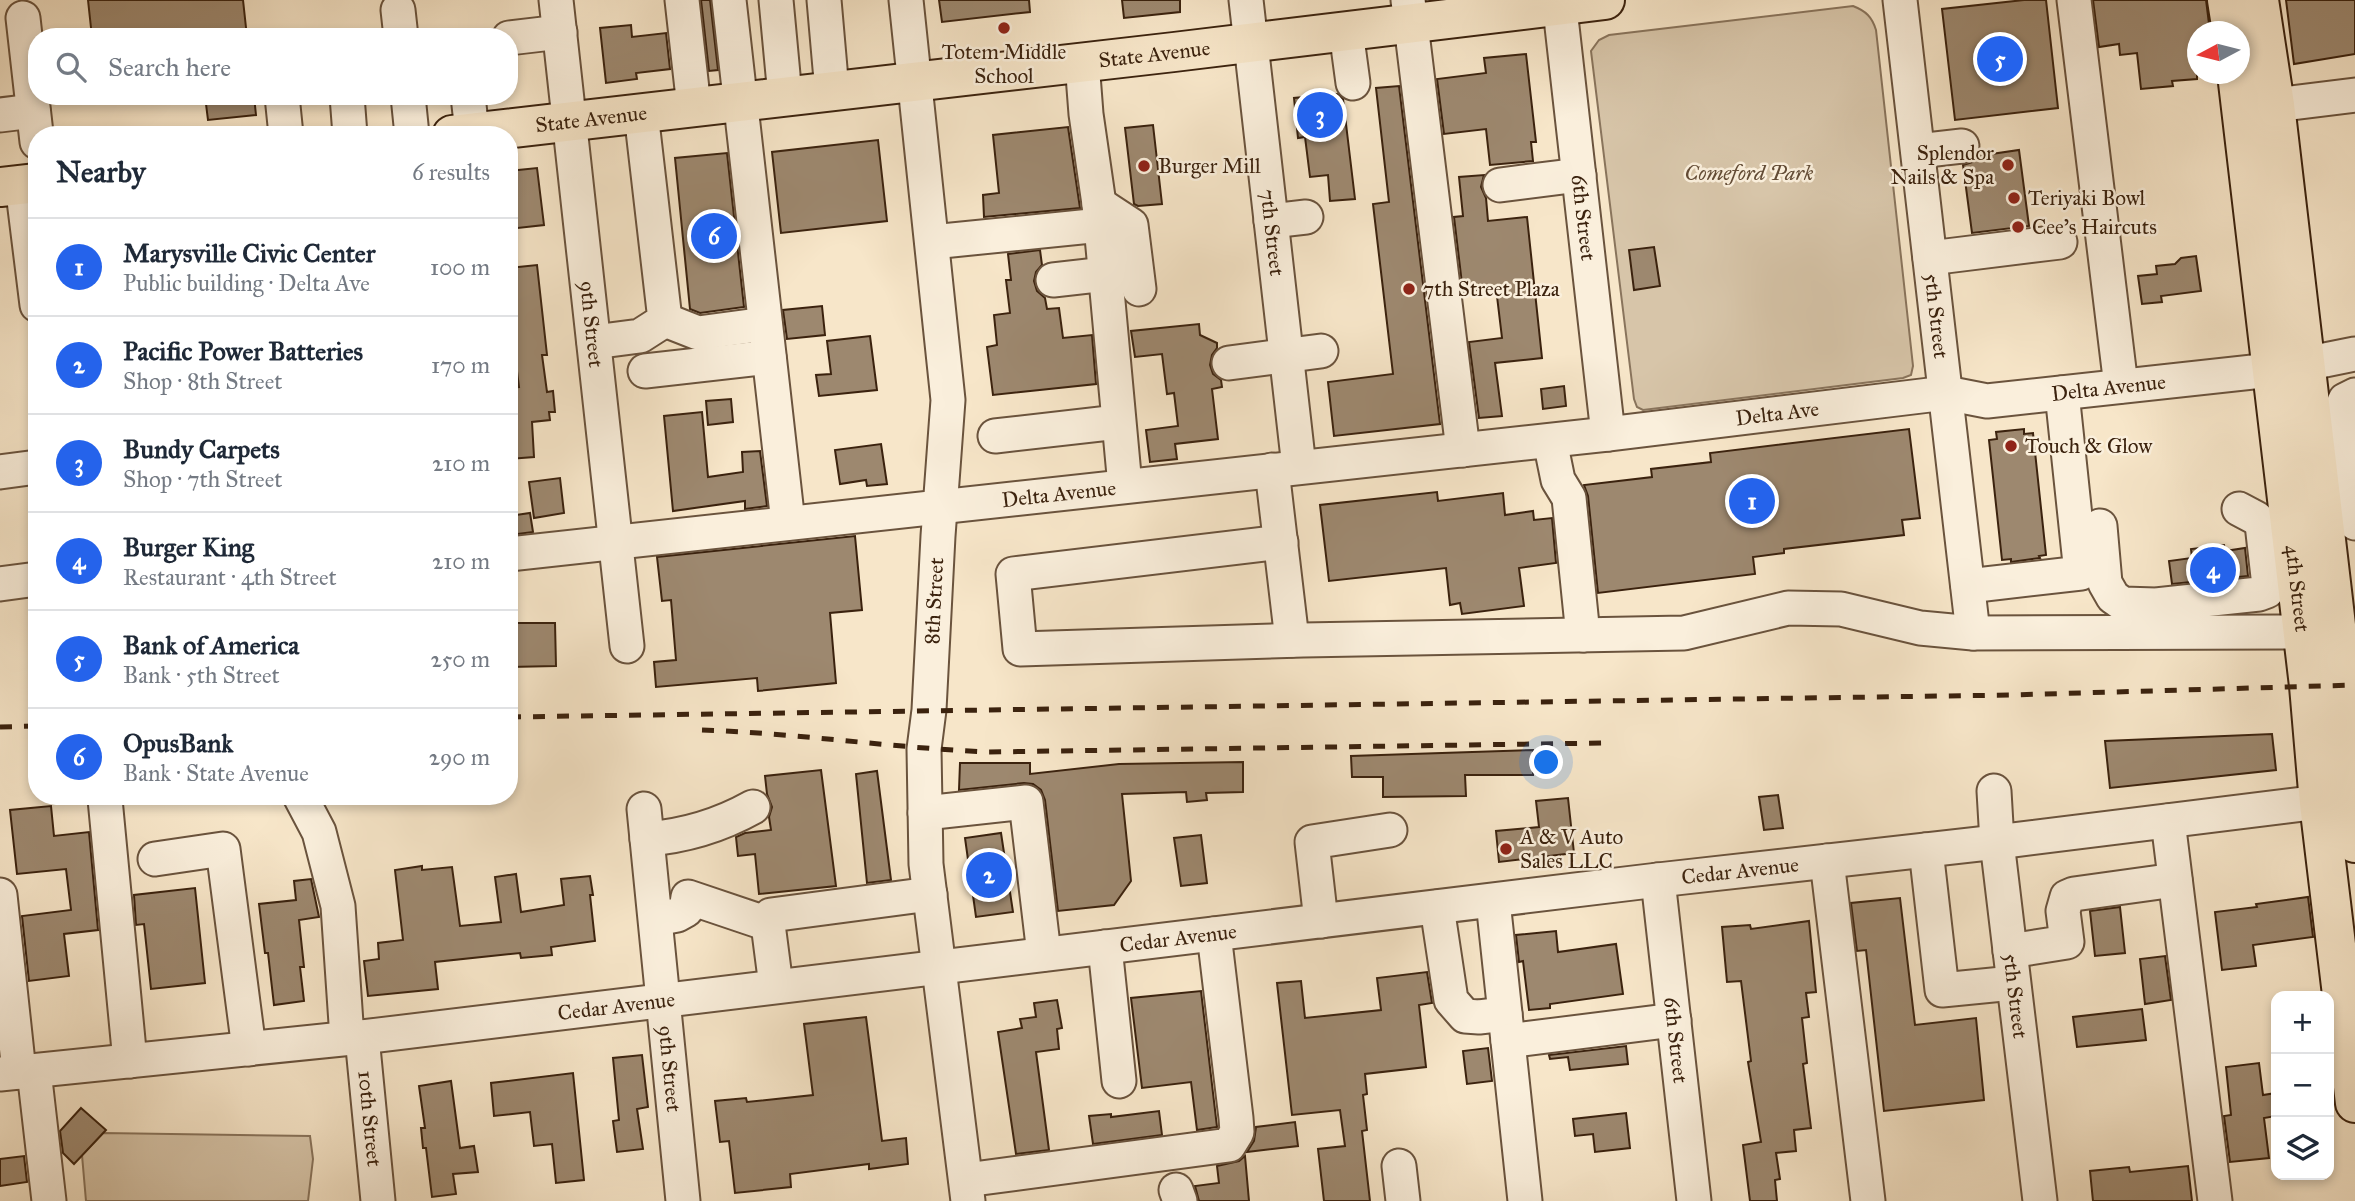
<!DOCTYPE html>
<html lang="en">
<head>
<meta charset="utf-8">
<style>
  :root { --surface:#fff; --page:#f2f2f3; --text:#1f2937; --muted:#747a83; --line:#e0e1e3; --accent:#2563eb }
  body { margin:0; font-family:"IM FELL Great Primer",serif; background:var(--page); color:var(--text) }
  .controls { position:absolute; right:21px; bottom:21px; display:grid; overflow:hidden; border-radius:14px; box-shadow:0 4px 10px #0003 }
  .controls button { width:63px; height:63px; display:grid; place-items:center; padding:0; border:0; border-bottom:2px solid var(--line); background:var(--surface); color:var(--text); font:35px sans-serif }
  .compass { position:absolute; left:2187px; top:21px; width:63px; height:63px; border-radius:50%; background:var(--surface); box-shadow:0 4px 10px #0003; rotate:263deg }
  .you { position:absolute; left:1547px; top:763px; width:24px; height:24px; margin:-18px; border:5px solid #fff; border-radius:50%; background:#1a73e8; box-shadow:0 0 0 10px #1a73e833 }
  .badge { display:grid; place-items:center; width:46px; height:46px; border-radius:50%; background:var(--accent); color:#fff; font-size:23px; font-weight:700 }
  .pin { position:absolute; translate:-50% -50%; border:4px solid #fff; box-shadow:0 2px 7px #0006 }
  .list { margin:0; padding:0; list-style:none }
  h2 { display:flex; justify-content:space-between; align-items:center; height:91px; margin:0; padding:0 28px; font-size:30px }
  h2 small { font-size:23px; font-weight:400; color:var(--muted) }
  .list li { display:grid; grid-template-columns:46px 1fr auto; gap:21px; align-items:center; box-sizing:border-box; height:98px; padding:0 28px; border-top:2px solid var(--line) }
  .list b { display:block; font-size:26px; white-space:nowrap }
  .list p { margin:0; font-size:23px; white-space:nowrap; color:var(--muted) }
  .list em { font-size:23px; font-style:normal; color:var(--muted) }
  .icon { flex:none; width:38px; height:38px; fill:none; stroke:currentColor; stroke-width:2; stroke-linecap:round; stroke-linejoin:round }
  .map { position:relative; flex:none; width:2355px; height:1201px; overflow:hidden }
  .search { position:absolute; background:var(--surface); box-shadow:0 4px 10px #0003; left:28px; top:28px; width:490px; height:77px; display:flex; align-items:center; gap:18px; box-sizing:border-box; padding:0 24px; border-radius:28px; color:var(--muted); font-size:26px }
  .panel { position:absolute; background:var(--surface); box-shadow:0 4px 10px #0003; left:28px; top:126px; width:490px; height:679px; border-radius:28px }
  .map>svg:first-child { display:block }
</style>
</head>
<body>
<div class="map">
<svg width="2355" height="1201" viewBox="0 0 2355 1201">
  <rect width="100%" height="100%" fill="#f7e6c9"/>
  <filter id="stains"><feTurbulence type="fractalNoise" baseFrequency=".00286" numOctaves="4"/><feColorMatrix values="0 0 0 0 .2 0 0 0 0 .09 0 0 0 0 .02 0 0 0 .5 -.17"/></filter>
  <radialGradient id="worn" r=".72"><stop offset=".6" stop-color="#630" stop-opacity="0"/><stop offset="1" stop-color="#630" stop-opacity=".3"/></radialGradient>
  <!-- green -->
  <g fill="#d7c5a9" stroke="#89745c" stroke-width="2">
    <path d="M1853,6C1866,11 1872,17 1876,30L1913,366L1911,375L1903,378L1643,410L1637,407L1634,399L1591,51L1599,40L1609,35Z"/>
    <polygon points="103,1133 310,1136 313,1159 308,1201 86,1201 82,1155"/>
  </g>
  <!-- building -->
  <g fill="#9d886f" stroke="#3b220e" stroke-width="2">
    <polygon points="88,0 243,0 247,37 92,37"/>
    <polygon points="701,0 710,0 718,70 709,71"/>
    <polygon points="939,0 1029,0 1030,12 942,22"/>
    <polygon points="1122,0 1180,0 1180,12 1124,18"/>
    <polygon points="2024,0 2046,0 2058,108 1955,120 1942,9"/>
    <polygon points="2093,0 2206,0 2210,32 2197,32 2197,79 2172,81 2173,86 2141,89 2137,53 2120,55 2119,44 2099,47"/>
    <polygon points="2286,0 2355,0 2355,54 2294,64"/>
    <polygon points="631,25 632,37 666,33 670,69 636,73 637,79 606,83 600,28"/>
    <polygon points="1526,54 1536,142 1531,142 1533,161 1490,165 1486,129 1444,134 1437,79 1486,73 1484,58"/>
    <polygon points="1399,86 1440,424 1334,436 1328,382 1393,374 1373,204 1389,202 1376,88"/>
    <polygon points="1337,94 1343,99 1355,199 1330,201 1328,175 1310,177 1305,137 1298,138 1294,98"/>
    <polygon points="205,96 254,96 256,115 208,120"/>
    <polygon points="1153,125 1162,204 1138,206 1134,204 1125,128"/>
    <polygon points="1068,127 1080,208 984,217 983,195 999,193 993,135"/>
    <polygon points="878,140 887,221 781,233 772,152"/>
    <polygon points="2019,150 2029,226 1972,233 1963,165 1973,162 1978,156"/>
    <polygon points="727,153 744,307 700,313 690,309 675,158"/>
    <polygon points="537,168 544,225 509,229 509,171"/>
    <polygon points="1484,175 1481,187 1486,198 1488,221 1527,217 1542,358 1495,363 1502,416 1479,418 1469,342 1502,338 1496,288 1463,292 1454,217 1463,216 1459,177"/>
    <polygon points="1654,247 1660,286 1634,290 1629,250"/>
    <polygon points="1040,250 1042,265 1036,272 1034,281 1037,291 1045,298 1047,309 1059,308 1063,338 1092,335 1096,384 993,395 987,347 997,345 994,315 1010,313 1006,280 1011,280 1008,254"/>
    <polygon points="2196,256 2201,291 2161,296 2162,302 2142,304 2138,276 2157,274 2156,266 2175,264 2181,258"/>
    <polygon points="537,265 547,355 542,355 547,392 553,391 555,412 549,412 550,420 532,422 534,457 509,459 509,388 519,387 509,308 509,268"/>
    <polygon points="822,306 825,335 787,339 783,310"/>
    <polygon points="1199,324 1200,335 1217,343 1217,348 1212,355 1210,365 1213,374 1221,380 1222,387 1212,389 1218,439 1175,444 1177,459 1150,462 1146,430 1178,426 1174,393 1167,394 1162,354 1135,357 1131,331"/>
    <polygon points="870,336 877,390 819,396 816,375 831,374 827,341"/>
    <polygon points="1564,386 1566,406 1543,409 1541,389"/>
    <polygon points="731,399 733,422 708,425 706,401"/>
    <polygon points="702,412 708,477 743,472 742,452 760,451 767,506 745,509 745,501 673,511 664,416"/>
    <polygon points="1909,429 1920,518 1902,520 1904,535 1784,549 1784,553 1753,557 1755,574 1598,593 1588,496 1584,485 1652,477 1651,469 1711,462 1710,453"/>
    <polygon points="2024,429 2024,434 2033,433 2046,555 2039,556 2040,558 2011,562 2011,559 2002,560 1989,440 1997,439 1996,432"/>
    <polygon points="881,444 887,484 867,486 866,480 840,484 835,450"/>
    <polygon points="560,478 564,513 534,518 529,482"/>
    <polygon points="1437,492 1438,501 1503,493 1505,515 1533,511 1534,520 1552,518 1556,563 1519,568 1524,606 1462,614 1460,603 1450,605 1446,568 1329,581 1320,505"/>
    <polygon points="530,513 533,532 510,535 509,516"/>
    <polygon points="855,536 862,610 830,613 836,683 758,691 757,678 656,687 654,662 676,660 671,600 662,601 657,557"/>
    <polygon points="2224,545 2225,551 2245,548 2248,576 2172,584 2169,561 2192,558 2191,549"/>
    <polygon points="509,623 555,623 556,666 509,667"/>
    <polygon points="2272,734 2276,770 2110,788 2105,741"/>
    <polygon points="1533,750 1533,775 1465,775 1466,796 1383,797 1383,777 1352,777 1351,756"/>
    <polygon points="1243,762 1243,792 1206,793 1207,800 1187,802 1186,792 1122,794 1131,881 1114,905 1058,911 1045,800 1041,790 1033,784 1024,783 959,790 960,763 1030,763 1030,774 1119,764"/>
    <polygon points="821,770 836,886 759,894 755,854 738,856 736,837 745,833 771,830 769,817 772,807 767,794 765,776"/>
    <polygon points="877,771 891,880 867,883 856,774"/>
    <polygon points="1778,795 1783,828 1764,830 1759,797"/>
    <polygon points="1568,798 1574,853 1499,862 1496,831 1539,827 1536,801"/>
    <polygon points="51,806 54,836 89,832 98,930 64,934 69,976 29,981 22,916 71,910 66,869 17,874 10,810"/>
    <polygon points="1001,833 1013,912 976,917 965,838"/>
    <polygon points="1201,835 1207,883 1181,886 1174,838"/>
    <polygon points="422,866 422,870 452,867 460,926 501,922 495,877 516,874 521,912 564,905 561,879 590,876 593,895 590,895 595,941 551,947 552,955 521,958 520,953 435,962 438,989 368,996 364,961 379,959 378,943 403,940 395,870"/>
    <polygon points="311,879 319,917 299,920 304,967 300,967 304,1001 274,1005 268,953 265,953 259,904 296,900 294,881"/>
    <polygon points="195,888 205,983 151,989 144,924 136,925 134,895"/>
    <polygon points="2308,897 2313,937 2253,945 2256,966 2222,970 2215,912 2257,907 2256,904"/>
    <polygon points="1900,898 1915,1025 1976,1018 1984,1100 1884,1111 1866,950 1857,951 1851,903"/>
    <polygon points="2120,907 2125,953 2095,956 2090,911"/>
    <polygon points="1809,921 1816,992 1806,993 1809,1017 1802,1018 1807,1063 1803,1064 1811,1128 1794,1130 1796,1151 1776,1153 1780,1179 1775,1180 1777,1201 1750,1201 1743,1145 1761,1142 1748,1062 1751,1061 1741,981 1727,982 1722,927 1750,925 1751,929"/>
    <polygon points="1556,931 1558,952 1616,944 1623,994 1550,1004 1550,1008 1529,1010 1523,961 1519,962 1516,935"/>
    <polygon points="2165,956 2171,1000 2145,1004 2140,959"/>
    <polygon points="1427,972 1432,1003 1419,1005 1426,1067 1365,1074 1367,1094 1363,1095 1367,1130 1362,1131 1370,1201 1324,1201 1318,1149 1345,1146 1340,1110 1292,1115 1277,983 1301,981 1305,1018 1381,1010 1377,978"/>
    <polygon points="1201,991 1217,1127 1197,1130 1191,1082 1142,1088 1131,998"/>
    <polygon points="1057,1000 1062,1028 1057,1029 1059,1049 1036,1052 1049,1150 1016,1154 998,1032 1022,1028 1020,1019 1036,1017 1034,1003"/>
    <polygon points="2142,1009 2146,1040 2077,1047 2073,1017"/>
    <polygon points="866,1017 882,1141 906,1138 908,1164 869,1169 869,1164 790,1174 791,1187 735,1193 729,1141 720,1142 715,1101 746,1098 747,1102 813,1095 804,1024"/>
    <polygon points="1626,1046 1628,1064 1570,1070 1568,1057 1550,1059 1549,1055"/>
    <polygon points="1488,1048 1492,1081 1467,1084 1463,1051"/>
    <polygon points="642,1055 648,1107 637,1109 643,1149 617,1152 613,1121 619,1120 613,1058"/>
    <polygon points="2259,1063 2263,1095 2276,1093 2276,1116 2264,1118 2269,1158 2230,1162 2224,1116 2231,1115 2226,1067"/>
    <polygon points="573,1073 584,1180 556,1183 552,1144 534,1146 530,1112 494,1116 491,1083"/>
    <polygon points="451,1081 460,1148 474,1146 478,1172 453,1174 456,1194 432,1197 426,1148 423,1148 421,1128 425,1128 419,1086"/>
    <polygon points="81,1108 106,1130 74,1164 63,1153 60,1131"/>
    <polygon points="1159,1111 1162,1135 1093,1144 1089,1116 1111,1114 1111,1117"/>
    <polygon points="1626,1113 1630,1148 1595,1152 1593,1134 1575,1136 1573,1119"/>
    <polygon points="1295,1122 1298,1146 1247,1152 1254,1141 1256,1127"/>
    <polygon points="24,1156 27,1182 0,1186 0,1159"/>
    <polygon points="1245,1156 1249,1201 1199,1201 1195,1186 1219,1183 1217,1166 1239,1161"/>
    <polygon points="2188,1166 2192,1201 2093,1201 2090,1171 2129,1167 2130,1172"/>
  </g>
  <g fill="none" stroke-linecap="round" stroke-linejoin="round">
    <defs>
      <g id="minor">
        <path id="s1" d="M556,0L627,646"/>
        <polyline points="682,0 694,107"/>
        <polyline points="729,0 788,523"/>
        <polyline points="776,0 785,96"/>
        <polyline points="824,0 832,91"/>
        <polyline points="906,0 948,400 938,536 929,710 924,749 926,864 968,1201"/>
        <path id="s2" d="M1246,0L1299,467"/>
        <polyline points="1408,0 1463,450"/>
        <path id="s3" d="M1559,0L1608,434"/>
        <path id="s4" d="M1900,0L1973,633"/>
        <polyline points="2074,0 2121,386"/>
        <polyline points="398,10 401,37"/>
        <polyline points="23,18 37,142"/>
        <polyline points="1346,31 1353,83"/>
        <polyline points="509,38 560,32"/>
        <polyline points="1082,62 1086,114 1099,204 1125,486"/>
        <polyline points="282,96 286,135"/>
        <polyline points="347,96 350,135"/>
        <polyline points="408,96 412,135"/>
        <polyline points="468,96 472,132"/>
        <polyline points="2275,105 2355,95"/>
        <polyline points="0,115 33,111"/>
        <polyline points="1918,151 1962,146"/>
        <polyline points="22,184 37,305"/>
        <polyline points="1500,185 1579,175"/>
        <polyline points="1099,204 1131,225 1139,289"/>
        <polyline points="1271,221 1306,217"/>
        <polyline points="932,242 1101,225"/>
        <polyline points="1930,258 2060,242"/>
        <polyline points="1053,280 1106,274"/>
        <polyline points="665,320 698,333 765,324"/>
        <polyline points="594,342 640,336 665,320 641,113"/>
        <polyline points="1229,363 1321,351"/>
        <polyline points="2305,364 2355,354"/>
        <polyline points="645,371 769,357"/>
        <polyline points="2355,395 2345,400 2341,410 2355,523"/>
        <polyline points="995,436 1118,422"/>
        <polyline points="1550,441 1558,480 1569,498 1583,635"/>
        <polyline points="1272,470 1292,640"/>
        <polyline points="0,472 37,467"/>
        <polyline points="2100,526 2105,583 2113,597 2123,604 2156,605 2259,594 2267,591 2269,586 2262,524 2256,518 2239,509"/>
        <polyline points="1281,542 1013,574 1020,649 1303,640 1684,633 1788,608 1841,609 1920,628 1973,633 2302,632"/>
        <path id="s5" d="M509,554L1608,434L1946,393L1987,401L2271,370"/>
        <polyline points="0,584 37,579"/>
        <polyline points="1968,586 2081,573 2062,393"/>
        <path id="s6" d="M1994,791L1997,842L2040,1201"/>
        <polyline points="300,796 319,832 338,906 347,1038"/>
        <polyline points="105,799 130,1061"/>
        <path id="s7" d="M644,809L683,1201"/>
        <polyline points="925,813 1026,802 1044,954"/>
        <polyline points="2168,821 2215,1201"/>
        <path d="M647,839C685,836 719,826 753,807"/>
        <polyline points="1926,850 1942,990 2013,983"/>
        <polyline points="155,859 223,849 249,1049"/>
        <polyline points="1827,861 1868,1201"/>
        <path id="s8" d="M1658,880L1694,1201"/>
        <polyline points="0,895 19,1072"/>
        <polyline points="1493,901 1525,1201"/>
        <polyline points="1437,907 1451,1000 1465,1016 1479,1017 1505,1014"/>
        <polyline points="656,919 677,915 686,910 688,897 768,924"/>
        <polyline points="1321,921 1312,842 1390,830"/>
        <polyline points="1105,947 1119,1081"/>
        <polyline points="2010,951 2067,942 2063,911 2067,897 2074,894 2175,880"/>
        <polyline points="776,986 768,924 771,915 930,894"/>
        <path id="s9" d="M362,1037L378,1201"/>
        <polyline points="1508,1041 1674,1020"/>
        <polyline points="34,1071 49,1201"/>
        <path id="s10" d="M0,1074L362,1037L1658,880L1997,842L2344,799"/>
        <polyline points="1399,1166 1403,1201"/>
        <polyline points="966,1180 1229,1145 1237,1132 1236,1118 1214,934"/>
        <polyline points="1176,1190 1180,1201"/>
      </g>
      <g id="major">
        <polyline points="2227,0 2232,32"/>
        <polyline points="2259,0 2275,105 2343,685 2355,843"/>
        <path id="s11" d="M2237,74L2309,686L2319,803L2355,1103"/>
        <path id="s12" d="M452,135L1174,52L1605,0"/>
        <polyline points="0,187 37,183"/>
      </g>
    </defs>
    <!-- minor casing -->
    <use href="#minor" stroke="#6a533d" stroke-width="37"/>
    <!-- major casing -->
    <use href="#major" stroke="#3b220e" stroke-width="42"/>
    <!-- minor -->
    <use href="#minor" stroke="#faefdc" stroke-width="33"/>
    <!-- major -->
    <use href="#major" stroke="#f7e6c9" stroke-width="38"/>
    <!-- rail -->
    <g stroke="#3b220e" stroke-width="5" stroke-dasharray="12 12" stroke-linecap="butt">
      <polyline points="509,717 2011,695 2355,685"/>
      <polyline points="0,727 37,726"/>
      <path d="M702,730C797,733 892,748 988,752L1603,743"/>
    </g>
  </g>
  <!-- markers -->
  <g fill="#8f2418" stroke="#faefdc" stroke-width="2.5">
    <circle cx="1004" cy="28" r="7"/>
    <circle cx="2008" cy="165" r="7"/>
    <circle cx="1144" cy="166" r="7"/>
    <circle cx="2014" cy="198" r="7"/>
    <circle cx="2018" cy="227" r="7"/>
    <circle cx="1409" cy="289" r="7"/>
    <circle cx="2011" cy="446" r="7"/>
    <circle cx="1506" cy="849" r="7"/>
  </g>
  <g text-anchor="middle" stroke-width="5" stroke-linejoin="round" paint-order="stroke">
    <!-- poi labels -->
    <g font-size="21" fill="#3b220e" stroke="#faefdc" text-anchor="start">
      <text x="1004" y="59" text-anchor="middle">Totem Middle<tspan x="1004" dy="24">School</tspan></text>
      <text x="1994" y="160" text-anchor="end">Splendor<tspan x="1994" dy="24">Nails &amp; Spa</tspan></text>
      <text x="1158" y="173">Burger Mill</text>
      <text x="2028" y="205">Teriyaki Bowl</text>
      <text x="2032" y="234">Cee's Haircuts</text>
      <text x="1423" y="296">7th Street Plaza</text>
      <text x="2025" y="453">Touch &amp; Glow</text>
      <text x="1520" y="844">A &amp; V Auto<tspan x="1520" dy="24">Sales LLC</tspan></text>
    </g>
    <!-- street labels -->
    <g font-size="21" fill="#3b220e" stroke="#faefdc">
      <text dy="7" stroke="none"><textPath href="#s12" startOffset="707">State Avenue</textPath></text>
      <text dy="7" stroke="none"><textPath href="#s12" startOffset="140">State Avenue</textPath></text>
      <text dy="7" stroke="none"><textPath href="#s3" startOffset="219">6th Street</textPath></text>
      <text dy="7" stroke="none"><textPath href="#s2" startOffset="234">7th Street</textPath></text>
      <text dy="7" stroke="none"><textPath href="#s4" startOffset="318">5th Street</textPath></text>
      <text dy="7" stroke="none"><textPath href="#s1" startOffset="326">9th Street</textPath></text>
      <text dy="7" stroke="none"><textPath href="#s5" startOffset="1610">Delta Avenue</textPath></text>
      <text dy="7" stroke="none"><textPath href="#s5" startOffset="1276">Delta Ave</textPath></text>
      <text dy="7" stroke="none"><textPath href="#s5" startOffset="553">Delta Avenue</textPath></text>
      <text dy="7" stroke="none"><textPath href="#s11" startOffset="518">4th Street</textPath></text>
      <text transform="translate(934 601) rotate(-87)" y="7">8th Street</text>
      <text dy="7" stroke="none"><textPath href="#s10" startOffset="1752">Cedar Avenue</textPath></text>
      <text dy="7" stroke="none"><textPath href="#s10" startOffset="1186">Cedar Avenue</textPath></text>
      <text dy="7" stroke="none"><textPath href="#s6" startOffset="206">5th Street</textPath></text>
      <text dy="7" stroke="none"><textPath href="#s10" startOffset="620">Cedar Avenue</textPath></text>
      <text dy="7" stroke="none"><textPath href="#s8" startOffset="161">6th Street</textPath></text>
      <text dy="7" stroke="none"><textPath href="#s7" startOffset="261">9th Street</textPath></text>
      <text dy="7" stroke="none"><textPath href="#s9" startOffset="82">10th Street</textPath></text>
    </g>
    <!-- park labels -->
    <g font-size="21" font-style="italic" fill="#624b35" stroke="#faefdc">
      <text x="1749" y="180">Comeford Park</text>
    </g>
  </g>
  <rect width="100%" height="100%" filter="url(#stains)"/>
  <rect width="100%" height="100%" fill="url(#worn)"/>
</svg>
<div class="controls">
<button>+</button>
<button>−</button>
<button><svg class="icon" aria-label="layers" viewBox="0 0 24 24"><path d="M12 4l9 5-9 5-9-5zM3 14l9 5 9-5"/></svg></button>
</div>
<svg class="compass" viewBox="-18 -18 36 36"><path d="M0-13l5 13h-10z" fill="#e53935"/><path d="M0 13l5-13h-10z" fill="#747a83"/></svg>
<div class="you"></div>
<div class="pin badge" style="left:1752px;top:501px">1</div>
<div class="pin badge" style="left:989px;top:875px">2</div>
<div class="pin badge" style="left:1320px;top:115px">3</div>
<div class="pin badge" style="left:2213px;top:570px">4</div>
<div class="pin badge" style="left:2000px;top:59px">5</div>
<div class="pin badge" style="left:714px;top:236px">6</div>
<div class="search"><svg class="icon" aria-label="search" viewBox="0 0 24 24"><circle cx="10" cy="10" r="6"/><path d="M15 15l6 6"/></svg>Search here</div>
<section class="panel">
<h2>Nearby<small>6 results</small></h2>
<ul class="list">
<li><span class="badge">1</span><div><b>Marysville Civic Center</b><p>Public building · Delta Ave</p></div><em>100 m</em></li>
<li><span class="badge">2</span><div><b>Pacific Power Batteries</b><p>Shop · 8th Street</p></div><em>170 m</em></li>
<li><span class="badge">3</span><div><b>Bundy Carpets</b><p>Shop · 7th Street</p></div><em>210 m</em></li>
<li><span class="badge">4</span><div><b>Burger King</b><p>Restaurant · 4th Street</p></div><em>210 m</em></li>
<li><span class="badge">5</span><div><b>Bank of America</b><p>Bank · 5th Street</p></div><em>250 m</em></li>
<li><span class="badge">6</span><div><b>OpusBank</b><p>Bank · State Avenue</p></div><em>290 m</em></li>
</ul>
</section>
</div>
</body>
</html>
